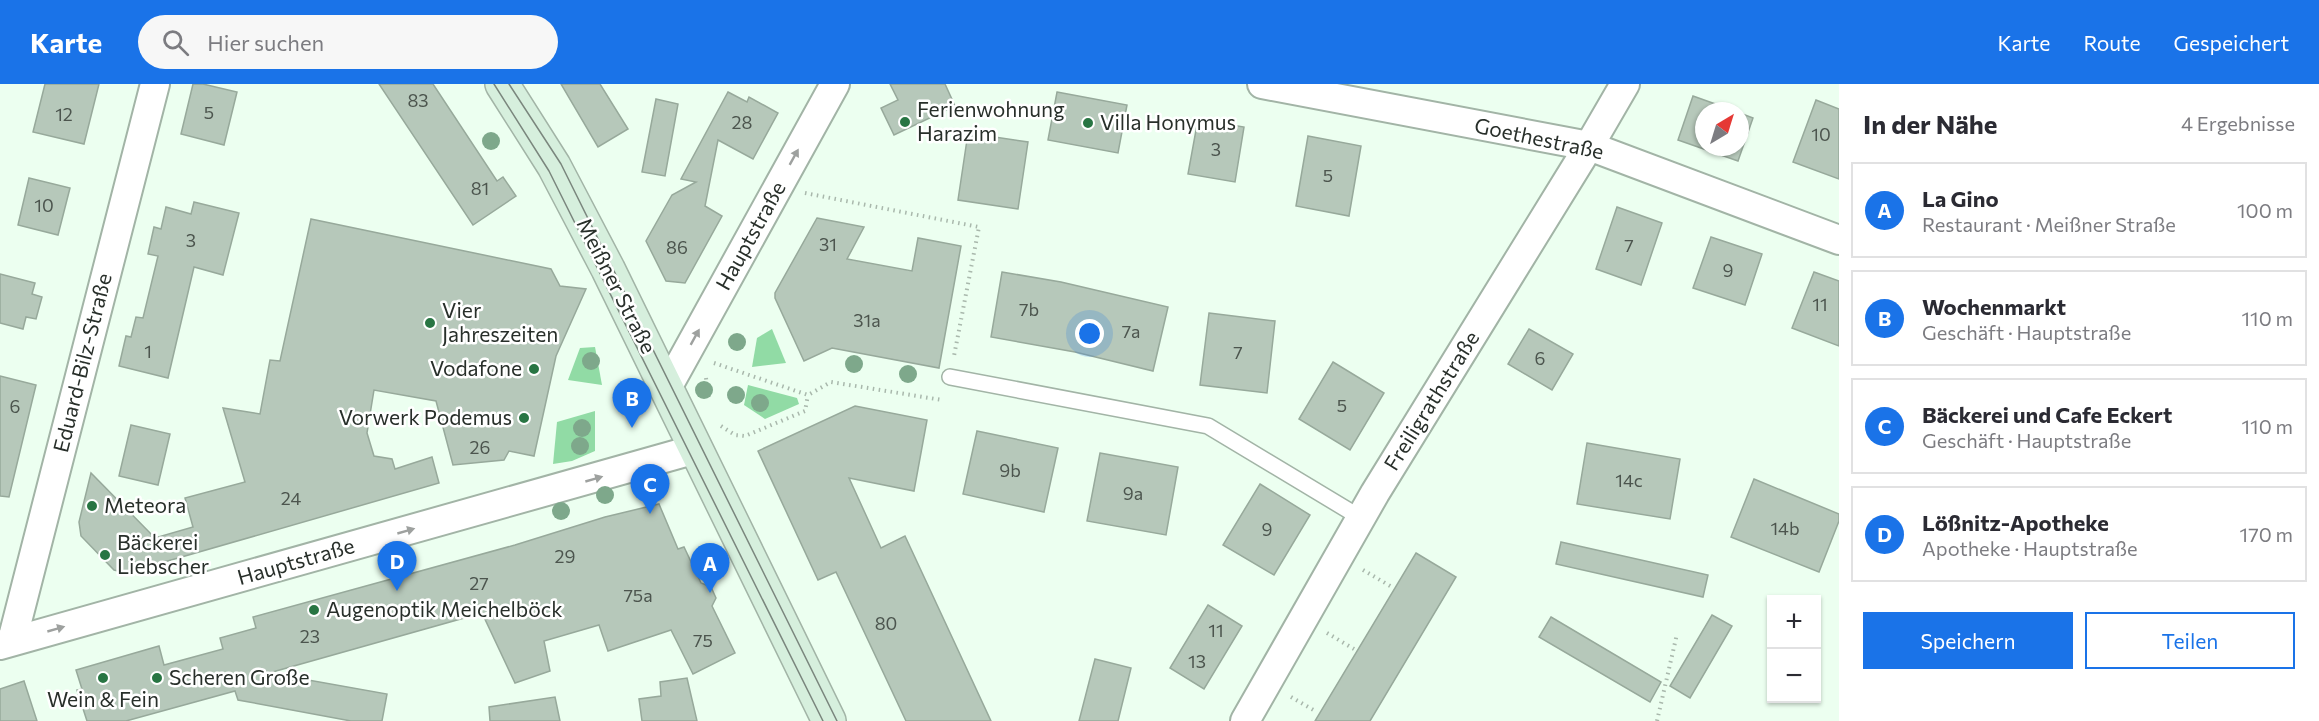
<!DOCTYPE html>
<html lang="de">
<head>
<meta charset="utf-8">
<style>
  :root { --surface:#fff; --page:#f7f7f7; --text:#2b2b33; --muted:#7c7c81; --line:#e1e1e2; --accent:#1a73e8 }
  body { margin:0; font-family:Commissioner,sans-serif; background:var(--page); color:var(--text) }
  .controls { position:absolute; right:18px; bottom:18px; display:grid; overflow:hidden; border-radius:0px; box-shadow:0 2px 4px #0004 }
  .controls button { width:54px; height:54px; display:grid; place-items:center; padding:0; border:0; border-bottom:2px solid var(--line); background:var(--surface); color:var(--text); font:30px sans-serif }
  .compass { position:absolute; left:1695px; top:18px; width:54px; height:54px; border-radius:50%; background:var(--surface); box-shadow:0 2px 4px #0004; rotate:38deg }
  .you { position:absolute; left:1090px; top:250px; width:21px; height:21px; margin:-15px; border:4px solid #fff; border-radius:50%; background:#1a73e8; box-shadow:0 0 0 9px #1a73e833 }
  .badge { display:grid; place-items:center; width:39px; height:39px; border-radius:50%; background:var(--accent); color:#fff; font-size:20px; font-weight:700 }
  .pin { position:absolute; translate:-50% -50px; filter:drop-shadow(0 2px 3px #0008) }
  .pin::after { content:''; position:absolute; top:32px; width:21px; height:18px; background:inherit; clip-path:polygon(0 0,100% 0,50% 100%) }
  .list { margin:0; padding:0; list-style:none }
  h2 { display:flex; justify-content:space-between; align-items:center; height:78px; margin:0; padding:0 24px; font-size:26px }
  h2 small { font-size:20px; font-weight:400; color:var(--muted) }
  .list li { display:grid; grid-template-columns:39px 1fr auto; gap:18px; align-items:center; box-sizing:border-box; height:96px; margin:0 12px 12px; padding:0 12px; border:2px solid var(--line); border-radius:0px }
  .list b { display:block; font-size:22px; white-space:nowrap }
  .list p { margin:0; font-size:20px; white-space:nowrap; color:var(--muted) }
  .list em { font-size:20px; font-style:normal; color:var(--muted) }
  .actions { display:flex; gap:12px; padding:18px 24px }
  .actions a { flex:1; padding:14px 0; border:2px solid var(--accent); border-radius:0px; text-align:center; font-size:21px; color:var(--accent) }
  .actions .main { background:var(--accent); color:#fff }
  .icon { flex:none; width:33px; height:33px; fill:none; stroke:currentColor; stroke-width:2; stroke-linecap:round; stroke-linejoin:round }
  .map { position:relative; flex:none; width:1839px; height:637px; overflow:hidden }
  header { display:flex; align-items:center; gap:36px; box-sizing:border-box; height:84px; padding:0 30px; background:var(--accent); color:#fff }
  header strong { font-size:28px }
  nav { display:flex; gap:33px; margin-inline-start:auto; font-size:21px }
  .search { width:420px; height:54px; background:var(--page); display:flex; align-items:center; gap:15px; box-sizing:border-box; padding:0 21px; border-radius:33px; color:var(--muted); font-size:22px }
  main { display:flex }
  aside { flex:1; background:var(--surface) }
  .map>svg:first-child { display:block }
</style>
</head>
<body>
<header>
<strong>Karte</strong>
<div class="search"><svg class="icon" aria-label="search" viewBox="0 0 24 24"><circle cx="10" cy="10" r="6"/><path d="M15 15l6 6"/></svg>Hier suchen</div>
<nav><a>Karte</a><a>Route</a><a>Gespeichert</a></nav>
</header>
<main>
<div class="map">
<svg width="1839" height="637" viewBox="0 0 1839 637">
  <rect width="100%" height="100%" fill="#ecfff0"/>
  <!-- green -->
  <g fill="#91dba5">
    <polygon points="772,245 786,279 752,283 757,254"/>
    <polygon points="595,263 602,301 568,296 580,264"/>
    <polygon points="748,301 797,314 799,320 765,335 744,321"/>
    <polygon points="595,327 595,367 572,377 553,380 557,338"/>
  </g>
  <!-- building -->
  <g fill="#b6c8ba" stroke="#97a99b" stroke-width="1.5">
    <polygon points="45,0 99,0 84,60 33,48"/>
    <polygon points="193,0 203,0 237,8 224,61 181,50"/>
    <polygon points="379,0 433,0 497,97 503,93 516,112 473,141"/>
    <polygon points="561,0 600,0 628,45 598,63"/>
    <polygon points="890,0 945,0 955,22 894,51 881,24 898,16"/>
    <polygon points="728,8 747,18 749,13 778,29 753,75 718,56 705,122 722,132 685,199 666,197 646,157 672,111 696,98 681,95"/>
    <polygon points="1057,8 1127,21 1118,69 1048,56"/>
    <polygon points="1693,12 1735,27 1704,27 1704,63 1740,63 1740,29 1753,34 1738,77 1678,56"/>
    <polygon points="656,15 678,20 665,92 642,88"/>
    <polygon points="1816,16 1839,25 1839,95 1793,78"/>
    <polygon points="1198,35 1244,43 1235,98 1188,90"/>
    <polygon points="968,49 1028,58 1018,125 958,116"/>
    <polygon points="1308,52 1361,62 1349,132 1296,122"/>
    <polygon points="29,94 70,104 58,151 18,141"/>
    <polygon points="194,118 239,129 223,191 194,183 168,294 119,282 126,252 131,253 136,233 143,234 158,172 148,170 154,143 161,145 166,123 191,130"/>
    <polygon points="1617,123 1662,139 1641,201 1596,185"/>
    <polygon points="817,134 864,143 847,175 912,187 918,154 961,162 939,284 832,264 804,277 775,214 775,209"/>
    <polygon points="311,135 551,185 560,202 586,205 556,272 534,372 509,367 504,376 453,381 436,317 374,306 367,349 374,372 392,375 395,385 432,373 439,399 126,489 114,486 81,452 79,438 91,389 155,454 193,443 185,414 245,398 223,324 260,330 270,276 280,277"/>
    <polygon points="1711,153 1762,170 1745,221 1693,204"/>
    <polygon points="1002,188 1061,198 1168,223 1153,287 1075,268 991,253"/>
    <polygon points="1814,188 1839,197 1839,262 1792,244"/>
    <polygon points="0,190 35,199 32,210 42,213 36,235 26,233 23,245 0,239"/>
    <polygon points="1209,229 1275,237 1267,309 1200,301"/>
    <polygon points="1529,245 1573,270 1552,306 1508,280"/>
    <polygon points="1333,278 1384,309 1350,366 1299,335"/>
    <polygon points="0,292 36,301 9,413 0,412"/>
    <polygon points="855,322 927,336 914,407 849,394 881,464 905,452 991,637 906,637 836,488 818,496 758,367"/>
    <polygon points="131,341 170,350 158,401 119,392"/>
    <polygon points="977,347 1058,364 1044,428 963,410"/>
    <polygon points="1587,359 1680,375 1670,435 1577,420"/>
    <polygon points="1100,369 1178,383 1166,451 1087,437"/>
    <polygon points="1754,395 1839,430 1839,437 1819,488 1731,453"/>
    <polygon points="1260,400 1310,431 1274,491 1223,461"/>
    <polygon points="659,420 678,465 684,463 701,499 711,503 716,514 712,522 735,569 693,590 671,546 608,567 599,541 544,557 550,587 515,599 482,529 269,589 387,610 382,637 351,637 238,616 235,607 126,637 87,637 77,606 82,605 76,586 159,562 164,581 223,565 220,554 256,544 253,533 515,461 605,433"/>
    <polygon points="1561,458 1708,491 1703,513 1556,480"/>
    <polygon points="1416,469 1456,493 1370,637 1315,637"/>
    <polygon points="1208,521 1242,542 1204,605 1170,584"/>
    <polygon points="1712,531 1732,542 1690,614 1670,602"/>
    <polygon points="1551,533 1661,598 1650,618 1539,553"/>
    <polygon points="1095,575 1131,584 1118,637 1079,637"/>
    <polygon points="687,594 697,637 642,637 639,615 661,612 660,598"/>
    <polygon points="24,597 37,637 0,637 0,605"/>
    <polygon points="555,613 560,637 490,637 489,623"/>
  </g>
  <g fill="none" stroke-linecap="round" stroke-linejoin="round">
    <defs>
      <polyline id="service" points="950,293 1208,342 1361,434"/>
      <g id="minor">
        <polyline points="1262,0 1589,62 1839,156"/>
        <polyline points="667,304 835,0"/>
        <polyline points="12,557 155,0"/>
        <polyline points="0,561 696,365"/>
        <polyline points="1245,637 1375,409 1589,62 1625,0"/>
      </g>
      <polyline id="secondary" points="502,0 554,82 608,185 829,637"/>
    </defs>
    <!-- service casing -->
    <use href="#service" stroke="#a2b4a6" stroke-width="18"/>
    <!-- minor casing -->
    <use href="#minor" stroke="#a2b4a6" stroke-width="32"/>
    <!-- secondary casing -->
    <use href="#secondary" stroke="#a2b4a6" stroke-width="36"/>
    <!-- path -->
    <g stroke="#a9b8ac" stroke-width="4" stroke-dasharray="1.5 4.5" stroke-linecap="butt">
      <polyline points="805,109 979,143 954,272"/>
      <polyline points="714,279 808,311 831,298 942,316"/>
      <polyline points="706,294 709,317"/>
      <polyline points="721,342 735,351 745,352 805,327 808,311"/>
      <polyline points="1363,486 1392,503"/>
      <polyline points="1327,549 1354,565"/>
      <polyline points="1291,613 1317,628"/>
      <polyline points="1657,637 1677,550"/>
    </g>
    <!-- service -->
    <use href="#service" stroke="#fff" stroke-width="15"/>
    <!-- minor -->
    <use href="#minor" stroke="#fff" stroke-width="28"/>
    <!-- secondary -->
    <use href="#secondary" stroke="#d6efdd" stroke-width="33"/>
    <!-- tram -->
    <g stroke="#7a867d" stroke-width="1.5">
      <polyline points="494,0 549,87 823,637"/>
      <polyline points="509,0 561,80 837,637"/>
    </g>
  </g>
  <!-- trees -->
  <g fill="#7ea88b">
    <circle cx="491" cy="57" r="9"/>
    <circle cx="737" cy="258" r="9"/>
    <circle cx="591" cy="277" r="9"/>
    <circle cx="854" cy="280" r="9"/>
    <circle cx="908" cy="290" r="9"/>
    <circle cx="704" cy="306" r="9"/>
    <circle cx="736" cy="311" r="9"/>
    <circle cx="760" cy="319" r="9"/>
    <circle cx="582" cy="344" r="9"/>
    <circle cx="580" cy="362" r="9"/>
    <circle cx="646" cy="400" r="9"/>
    <circle cx="605" cy="411" r="9"/>
    <circle cx="561" cy="427" r="9"/>
  </g>
  <!-- one-way arrows -->
  <defs><path id="oneway-solid" d="M-6-.8H1V-3.2L6.5 0L1 3.2V.8H-6Z" transform="scale(1.5)"/></defs>
  <g fill="#9ea19f">
    <use href="#oneway-solid" transform="translate(794 73) rotate(-61)"/>
    <use href="#oneway-solid" transform="translate(695 253) rotate(-61)"/>
    <use href="#oneway-solid" transform="translate(594 395) rotate(-16)"/>
    <use href="#oneway-solid" transform="translate(406 447) rotate(-16)"/>
    <use href="#oneway-solid" transform="translate(56 545) rotate(-16)"/>
  </g>
  <!-- markers -->
  <g fill="#287543" stroke="#fff" stroke-width="2">
    <circle cx="905" cy="38" r="6"/>
    <circle cx="1088" cy="39" r="6"/>
    <circle cx="430" cy="239" r="6"/>
    <circle cx="534" cy="285" r="6"/>
    <circle cx="524" cy="334" r="6"/>
    <circle cx="92" cy="422" r="6"/>
    <circle cx="105" cy="471" r="6"/>
    <circle cx="314" cy="526" r="6"/>
    <circle cx="103" cy="594" r="6"/>
    <circle cx="157" cy="594" r="6"/>
  </g>
  <g text-anchor="middle" stroke-width="5" stroke-linejoin="round" paint-order="stroke">
    <!-- number labels -->
    <g font-size="18" fill="#4c554e">
      <text x="418" y="23">83</text>
      <text x="209" y="35">5</text>
      <text x="64" y="37">12</text>
      <text x="742" y="45">28</text>
      <text x="1821" y="57">10</text>
      <text x="1216" y="72">3</text>
      <text x="1328" y="98">5</text>
      <text x="480" y="111">81</text>
      <text x="44" y="128">10</text>
      <text x="191" y="163">3</text>
      <text x="828" y="167">31</text>
      <text x="1629" y="168">7</text>
      <text x="677" y="170">86</text>
      <text x="1728" y="193">9</text>
      <text x="1820" y="227">11</text>
      <text x="1029" y="232">7b</text>
      <text x="867" y="243">31a</text>
      <text x="1131" y="254">7a</text>
      <text x="148" y="274">1</text>
      <text x="1238" y="275">7</text>
      <text x="1540" y="281">6</text>
      <text x="1342" y="328">5</text>
      <text x="15" y="329">6</text>
      <text x="480" y="370">26</text>
      <text x="1010" y="393">9b</text>
      <text x="1629" y="403">14c</text>
      <text x="1133" y="416">9a</text>
      <text x="291" y="421">24</text>
      <text x="1785" y="451">14b</text>
      <text x="1267" y="452">9</text>
      <text x="565" y="479">29</text>
      <text x="479" y="506">27</text>
      <text x="638" y="518">75a</text>
      <text x="886" y="546">80</text>
      <text x="1216" y="553">11</text>
      <text x="310" y="559">23</text>
      <text x="703" y="563">75</text>
      <text x="1197" y="584">13</text>
    </g>
    <!-- poi labels -->
    <g font-size="21" fill="#282f2a" stroke="#fff" text-anchor="start">
      <text x="917" y="33">Ferienwohnung<tspan x="917" dy="24">Harazim</tspan></text>
      <text x="1100" y="46">Villa Honymus</text>
      <text x="442" y="234">Vier<tspan x="442" dy="24">Jahreszeiten</tspan></text>
      <text x="522" y="292" text-anchor="end">Vodafone</text>
      <text x="512" y="341" text-anchor="end">Vorwerk Podemus</text>
      <text x="104" y="429">Meteora</text>
      <text x="117" y="466">Bäckerei<tspan x="117" dy="24">Liebscher</tspan></text>
      <text x="326" y="533">Augenoptik Meichelböck</text>
      <text x="169" y="601">Scheren Große</text>
      <text x="103" y="623" text-anchor="middle">Wein &amp; Fein</text>
    </g>
    <!-- street labels -->
    <g font-size="21" fill="#282f2a" stroke="#fff">
      <text transform="translate(1539 55) rotate(12)" y="7">Goethestraße</text>
      <text transform="translate(751 152) rotate(-61)" y="7">Hauptstraße</text>
      <text transform="translate(616 202) rotate(63)" y="7">Meißner Straße</text>
      <text transform="translate(83 279) rotate(-76)" y="7">Eduard-Bilz-Straße</text>
      <text transform="translate(1432 317) rotate(-58)" y="7">Freiligrathstraße</text>
      <text transform="translate(296 478) rotate(-16)" y="7">Hauptstraße</text>
    </g>
  </g>
</svg>
<div class="controls">
<button>+</button>
<button>−</button>
</div>
<svg class="compass" viewBox="-18 -18 36 36"><path d="M0-13l5 13h-10z" fill="#e53935"/><path d="M0 13l5-13h-10z" fill="#7c7c81"/></svg>
<div class="you"></div>
<div class="pin badge" style="left:710px;top:509px">A</div>
<div class="pin badge" style="left:632px;top:344px">B</div>
<div class="pin badge" style="left:650px;top:430px">C</div>
<div class="pin badge" style="left:397px;top:507px">D</div>
</div>
<aside>
<h2>In der Nähe<small>4 Ergebnisse</small></h2>
<ul class="list">
<li><span class="badge">A</span><div><b>La Gino</b><p>Restaurant · Meißner Straße</p></div><em>100 m</em></li>
<li><span class="badge">B</span><div><b>Wochenmarkt</b><p>Geschäft · Hauptstraße</p></div><em>110 m</em></li>
<li><span class="badge">C</span><div><b>Bäckerei und Cafe Eckert</b><p>Geschäft · Hauptstraße</p></div><em>110 m</em></li>
<li><span class="badge">D</span><div><b>Lößnitz-Apotheke</b><p>Apotheke · Hauptstraße</p></div><em>170 m</em></li>
</ul>
<div class="actions"><a class="main">Speichern</a><a>Teilen</a></div>
</aside>
</main>
</body>
</html>
